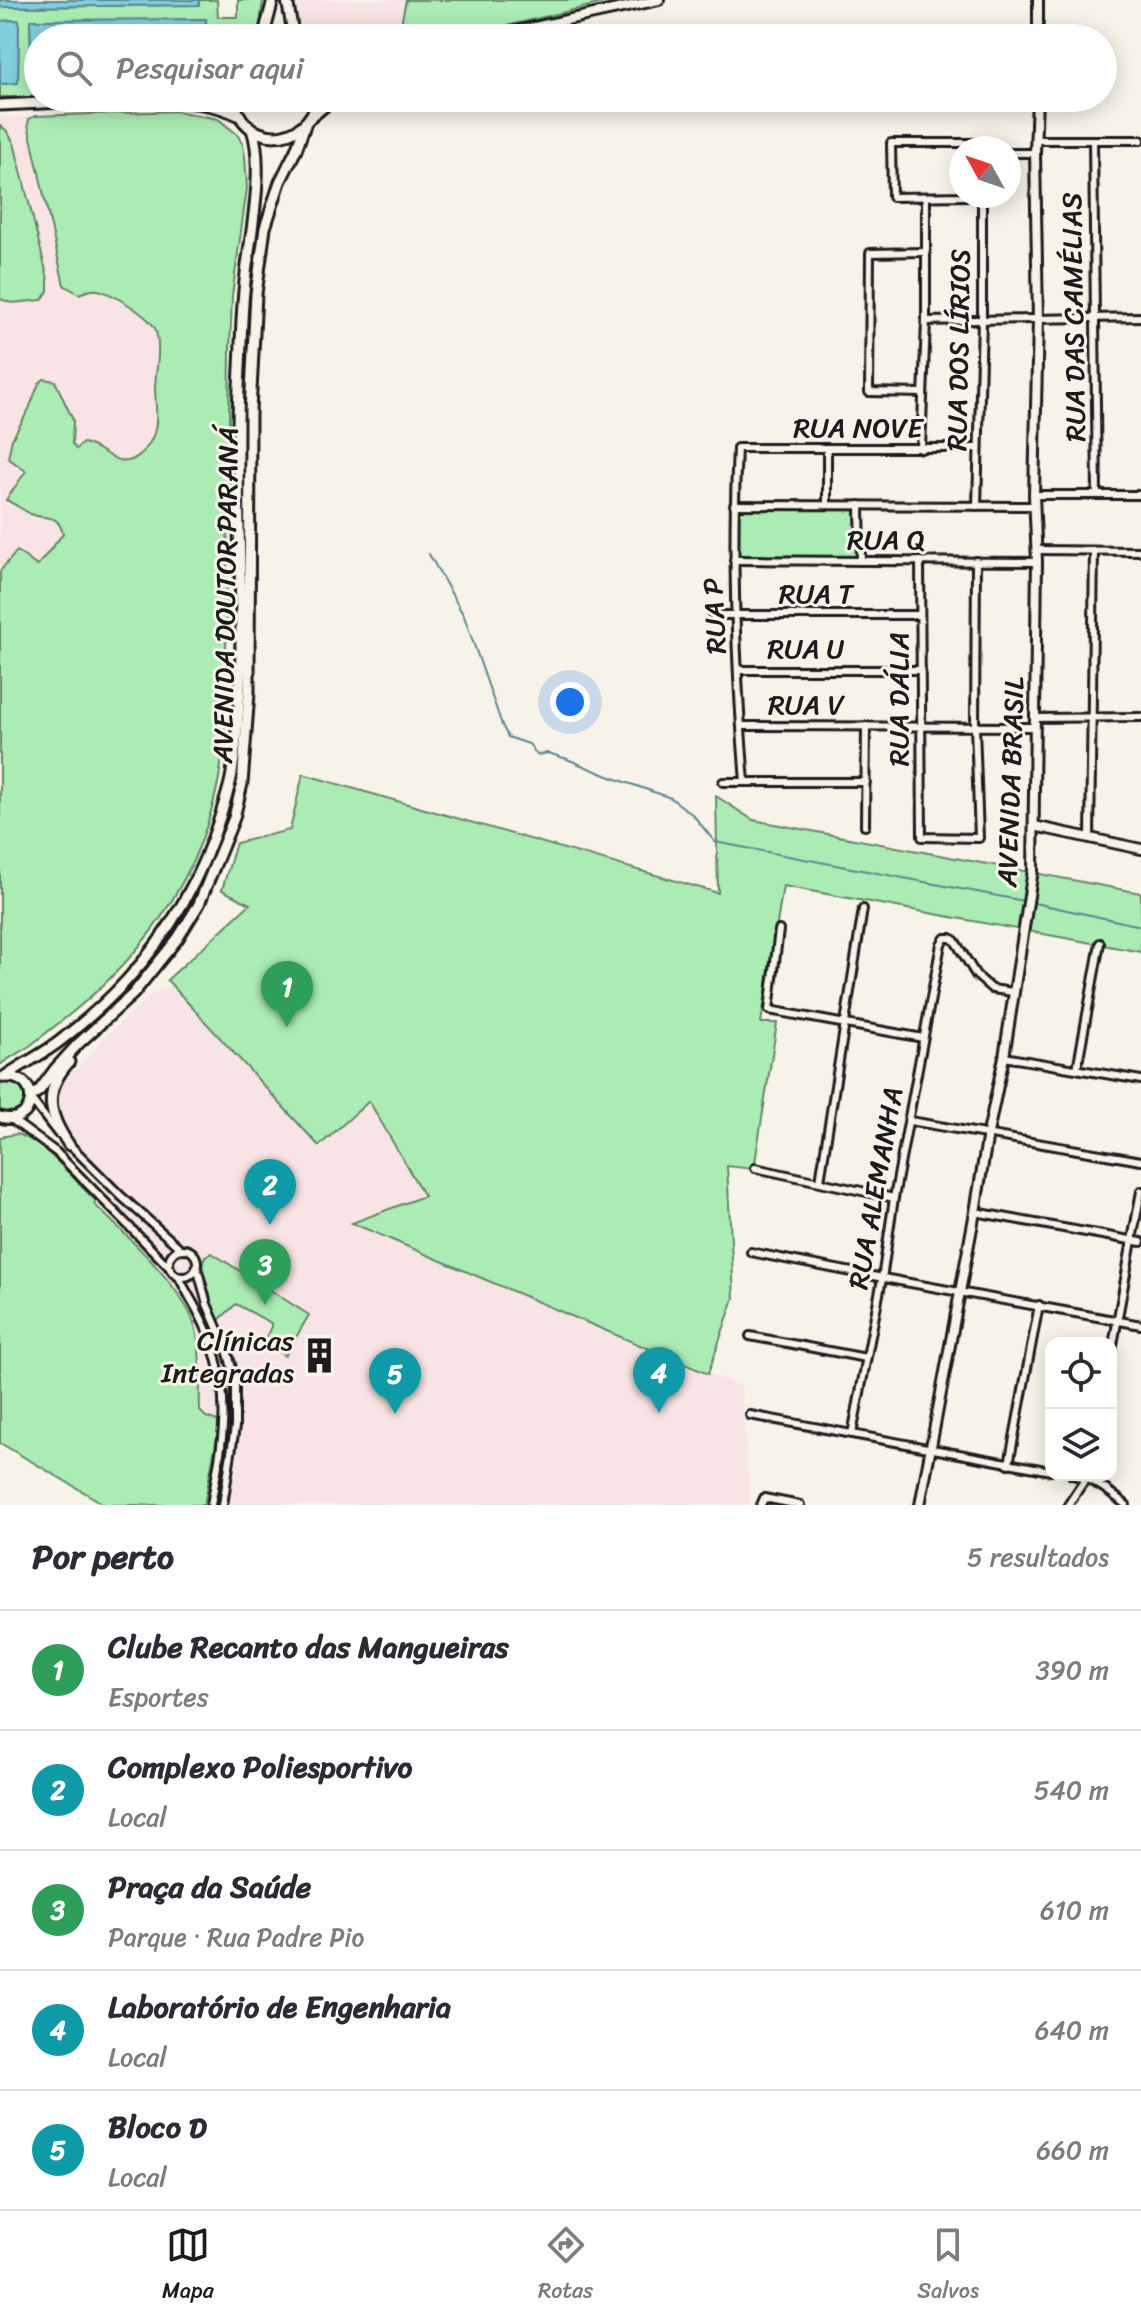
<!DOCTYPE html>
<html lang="pt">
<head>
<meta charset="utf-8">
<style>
  :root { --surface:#fff; --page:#f7f7f7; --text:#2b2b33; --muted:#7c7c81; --line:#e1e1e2; --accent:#1c1c1c }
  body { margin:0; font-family:Sriracha,sans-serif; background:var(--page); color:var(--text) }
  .controls { position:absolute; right:24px; bottom:24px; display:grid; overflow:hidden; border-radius:16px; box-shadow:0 4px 20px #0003 }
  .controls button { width:72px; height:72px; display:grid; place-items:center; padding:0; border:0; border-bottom:2px solid var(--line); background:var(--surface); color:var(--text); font:40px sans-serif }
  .compass { position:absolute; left:949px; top:136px; width:72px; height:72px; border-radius:50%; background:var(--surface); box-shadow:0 4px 20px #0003; rotate:310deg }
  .you { position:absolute; left:570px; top:702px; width:28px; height:28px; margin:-20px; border:6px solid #fff; border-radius:50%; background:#1a73e8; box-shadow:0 0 0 12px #1a73e833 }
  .badge { display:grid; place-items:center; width:52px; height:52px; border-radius:50%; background:var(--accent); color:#fff; font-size:26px; font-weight:700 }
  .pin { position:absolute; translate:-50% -66px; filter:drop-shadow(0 2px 4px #0008) }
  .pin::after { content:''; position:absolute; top:42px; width:28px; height:24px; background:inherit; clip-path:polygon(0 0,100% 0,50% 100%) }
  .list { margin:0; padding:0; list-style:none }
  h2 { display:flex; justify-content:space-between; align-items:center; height:104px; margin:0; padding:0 32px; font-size:34px }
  h2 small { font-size:26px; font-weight:400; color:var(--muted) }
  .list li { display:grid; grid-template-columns:52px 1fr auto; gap:24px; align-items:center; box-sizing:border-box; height:120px; padding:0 32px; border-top:2px solid var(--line) }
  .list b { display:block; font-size:30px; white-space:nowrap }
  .list p { margin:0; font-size:26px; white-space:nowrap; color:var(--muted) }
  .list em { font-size:26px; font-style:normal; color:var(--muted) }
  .icon { flex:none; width:44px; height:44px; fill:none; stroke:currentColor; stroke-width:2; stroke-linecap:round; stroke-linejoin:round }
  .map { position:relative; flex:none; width:1141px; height:1505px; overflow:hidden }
  .search { position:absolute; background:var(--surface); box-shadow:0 4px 20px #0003; left:24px; right:24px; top:24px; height:88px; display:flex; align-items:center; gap:20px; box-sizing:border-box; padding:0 28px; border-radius:44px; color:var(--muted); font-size:30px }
  .sheet { height:704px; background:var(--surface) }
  nav { display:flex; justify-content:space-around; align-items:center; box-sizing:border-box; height:112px; border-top:2px solid var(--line); background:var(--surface); font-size:22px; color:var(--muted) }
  nav a { display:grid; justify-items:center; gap:4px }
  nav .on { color:var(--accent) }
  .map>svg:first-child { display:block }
</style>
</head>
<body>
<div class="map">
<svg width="1141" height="1505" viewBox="0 0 1141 1505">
  <rect width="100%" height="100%" fill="#f7f3e8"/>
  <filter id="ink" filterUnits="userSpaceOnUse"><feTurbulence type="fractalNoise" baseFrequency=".0125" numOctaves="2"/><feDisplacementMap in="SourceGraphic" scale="16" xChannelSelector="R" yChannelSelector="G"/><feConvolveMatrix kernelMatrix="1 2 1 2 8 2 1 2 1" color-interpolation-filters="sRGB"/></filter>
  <g filter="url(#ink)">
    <!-- built -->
    <g fill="#f8e4e4">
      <polygon points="296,0 406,0 398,38 303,38 297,22"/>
      <polygon points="176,111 218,119 237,134 250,162 232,296 230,349 0,630 0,117"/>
      <polygon points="172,985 319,1146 369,1101 424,1196 353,1224 708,1374 741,1386 750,1505 204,1505 219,1422 206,1417 200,1412 200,1352 195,1318 185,1301 147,1253 104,1209 123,1190 64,1131 57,1103 64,1081 96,1049 105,1036 152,994"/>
    </g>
    <!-- green -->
    <g fill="#abecb5" stroke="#648468" stroke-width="2">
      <polygon points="199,0 217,0 218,17 238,17 238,0 263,0 260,25 253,38 205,38 206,20 30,20 32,80 38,80 38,97 0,97 0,84 18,83 19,20 0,21 0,7 199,5"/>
      <polygon points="406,0 615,0 457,38 398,38"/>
      <path d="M176,111L218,119L237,134L243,145L245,156L247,188L232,296L230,349L225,730C223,746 222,762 219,778C201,874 148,950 74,1011C60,1022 45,1034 31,1045C21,1052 10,1057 0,1065V571L17,551L37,566L63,534C57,511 47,521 31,514C23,510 15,504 6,500L26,471L8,458L12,439L29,409L39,383L44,379L55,381L73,420L72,444L76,449L83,443C98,445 113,463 128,461C139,459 149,446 153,436C159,421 155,402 155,387C156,368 161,350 156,331C152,317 111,292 97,290C90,289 85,292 79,294L64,285L28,124L29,119L35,116Z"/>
      <polygon points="0,125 6,130 14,143 48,279 48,291 42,300 12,303 0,299"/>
      <rect x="736" y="509" width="123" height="49"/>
      <polygon points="303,774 718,893 716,796 753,820 1141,893 1141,952 783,886 761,1023 777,1023 754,1169 727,1166 734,1298 708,1374 352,1223 424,1196 369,1101 319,1146 167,980 250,904 222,890 236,843 290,830"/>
      <polygon points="6,1082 18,1085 25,1094 23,1106 12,1113 0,1111 0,1085"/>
      <path d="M16,1134C41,1138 77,1183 96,1201L94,1204C123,1232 188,1291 196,1330C202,1356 199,1385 200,1411L206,1417L220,1422L204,1505H106L0,1443V1137Z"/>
      <path d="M212,1253L309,1315L285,1356L264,1341L271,1327V1323L236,1304L216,1323C209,1303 196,1276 205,1256Z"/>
    </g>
    <!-- water -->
    <g fill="#80cede" stroke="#588790" stroke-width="2">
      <polygon points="0,0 199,0 199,5 0,7"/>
      <polygon points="206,19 205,38 38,38 38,80 32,80 30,20"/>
      <polygon points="19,20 18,83 0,84 0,21"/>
    </g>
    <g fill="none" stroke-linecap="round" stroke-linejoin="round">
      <!-- stream -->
      <g stroke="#588790" stroke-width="2">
        <polyline points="429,554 464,616 502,725 508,737 529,744 537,755 548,753 567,759 608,776 671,798 693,815 715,842 1024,901"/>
        <polyline points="1030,902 1141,926"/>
      </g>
      <defs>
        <g id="minor">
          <polyline points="1036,140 1141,140"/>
          <polyline points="1093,140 1097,495"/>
          <polyline points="1009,153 1035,153"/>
          <polyline points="972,196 892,197 891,143 981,143 981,148"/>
          <polyline points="926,321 1141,317"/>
          <polyline points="923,393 869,392 870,253 926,252"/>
          <polyline points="827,449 827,504"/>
          <polyline points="921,449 926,321 926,197"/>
          <polyline points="1034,495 1141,495"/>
          <polyline points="734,505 1034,506"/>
          <polyline points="860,505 861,561"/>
          <polyline points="977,506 982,320 982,196"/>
          <polyline points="1037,550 1141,551"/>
          <polyline points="734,560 1037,562"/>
          <polyline points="920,561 922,837 979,838 975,727 976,561"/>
          <polyline points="713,615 920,615"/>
          <polyline points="739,670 921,670"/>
          <polyline points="1034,718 1141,717"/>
          <polyline points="741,726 1034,727"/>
          <polyline points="723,782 866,782"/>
          <path d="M745,782C736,671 731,559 737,448H978"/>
          <polyline points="865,826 866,726"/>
          <polyline points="1090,838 1094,551"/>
          <polyline points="779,930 769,1010 923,1038"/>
          <polyline points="1004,1057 1141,1080"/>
          <polyline points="1077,1069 1100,943"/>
          <polyline points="31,1099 58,1134"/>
          <polyline points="11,1119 56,1152 169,1267"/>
          <polyline points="910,1121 1141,1161"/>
          <polyline points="69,1144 121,1196 181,1249"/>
          <polyline points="755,1168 894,1198"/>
          <polyline points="820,1181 863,909"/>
          <polyline points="975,1212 1141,1242"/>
          <circle cx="183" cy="1263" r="14"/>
          <path d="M751,1252C880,1279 1011,1301 1141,1325"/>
          <polyline points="197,1267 207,1304 228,1353 235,1380 235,1427 223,1505"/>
          <path d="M179,1277C189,1298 203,1317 210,1339C233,1402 222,1442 211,1505"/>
          <polyline points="750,1336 866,1358"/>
          <polyline points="1111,1356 1141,1191"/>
          <polyline points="750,1415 1051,1471"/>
          <polyline points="852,1434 882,1279 894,1198 941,944 945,938 951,938 955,941 976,975 992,989 1013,992"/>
          <polyline points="1009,1464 1039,1305"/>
          <path d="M1072,1475C1094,1479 1109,1491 1126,1505"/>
          <polyline points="761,1505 764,1498 800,1505"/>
          <polyline points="1068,1505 1088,1475"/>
        </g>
        <g id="tertiary">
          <polyline points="483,38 659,0"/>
          <polyline points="1038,38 1038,0"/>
          <polyline points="311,118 335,98"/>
          <polyline points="1034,826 1141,849"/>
          <polyline points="920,1505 975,1212 988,1133 1004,1057 1033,870 1037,562 1034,495 1038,319 1035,153 1037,98"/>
        </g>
        <g id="secondary">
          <polyline points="287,0 294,38"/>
          <polyline points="263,38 273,0"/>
          <path d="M234,98C241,149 308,148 318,98"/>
          <path d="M145,99C177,101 210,101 240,116"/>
          <polyline points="0,105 149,98"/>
          <path d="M69,1062C43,1091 48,1114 69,1145"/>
          <path d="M4,1077C22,1064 42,1055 60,1041C83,1023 107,1002 127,980C171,932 202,876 221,814C225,800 230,787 232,773C251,646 233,515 239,387C241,355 241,323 244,291C248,245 266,171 252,129"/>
          <polyline points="31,1096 39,1091 56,1068 78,1044 133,994 178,938 199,904 234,818 242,784 249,693 250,411 256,294 265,228 280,182 296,150 305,125"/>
          <path d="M0,1117C36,1128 43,1076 6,1077"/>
        </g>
      </defs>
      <!-- minor casing -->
      <use href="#minor" stroke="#1c1c1c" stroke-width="12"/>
      <!-- tertiary casing -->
      <use href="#tertiary" stroke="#1c1c1c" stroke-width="14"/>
      <!-- secondary casing -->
      <use href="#secondary" stroke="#1c1c1c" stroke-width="15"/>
      <!-- minor -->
      <use href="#minor" stroke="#f7f3e8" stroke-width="6"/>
      <!-- tertiary -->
      <use href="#tertiary" stroke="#f7f3e8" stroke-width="8"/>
      <!-- secondary -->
      <use href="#secondary" stroke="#f7f3e8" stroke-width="9"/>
    </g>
  </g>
  <!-- icons -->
  <defs>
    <symbol id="building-bare" viewBox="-9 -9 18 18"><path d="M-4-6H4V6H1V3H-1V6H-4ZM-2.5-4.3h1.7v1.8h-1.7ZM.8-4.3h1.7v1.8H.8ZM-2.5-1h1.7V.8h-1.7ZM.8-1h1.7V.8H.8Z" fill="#1c1c1c" stroke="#f7f3e8" stroke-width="2.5" paint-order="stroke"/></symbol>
  </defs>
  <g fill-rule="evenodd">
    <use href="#building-bare" x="294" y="1330" width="51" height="51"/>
  </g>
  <g text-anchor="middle" stroke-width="6" stroke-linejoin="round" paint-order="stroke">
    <!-- street labels -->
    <g font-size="28" fill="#1c1c1c" stroke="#f7f3e8">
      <text transform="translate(1073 317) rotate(-91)" y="10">RUA DAS CAMÉLIAS</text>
      <text transform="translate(958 350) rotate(-89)" y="10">RUA DOS LÍRIOS</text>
      <text x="858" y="437">RUA NOVE</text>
      <text x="886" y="549">RUA Q</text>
      <text x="816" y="603">RUA T</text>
      <text transform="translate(225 595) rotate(-89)" y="10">AVENIDA DOUTOR PARANÁ</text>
      <text transform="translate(714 616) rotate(-93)" y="10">RUA P</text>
      <text x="806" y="658">RUA U</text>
      <text transform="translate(898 699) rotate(-90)" y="10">RUA DÁLIA</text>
      <text x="806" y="714">RUA V</text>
      <text transform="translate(1010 782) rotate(-88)" y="10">AVENIDA BRASIL</text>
      <text transform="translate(875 1188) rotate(-80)" y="10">RUA ALEMANHA</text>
    </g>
    <!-- poi labels -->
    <g font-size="28" fill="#1c1c1c" stroke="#f7f3e8" text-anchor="end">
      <text x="294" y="1350">Clínicas<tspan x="294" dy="32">Integradas</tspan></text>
    </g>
  </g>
</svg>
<div class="controls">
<button><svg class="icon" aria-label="locate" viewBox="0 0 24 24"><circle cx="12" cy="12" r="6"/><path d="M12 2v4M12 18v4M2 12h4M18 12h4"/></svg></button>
<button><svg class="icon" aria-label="layers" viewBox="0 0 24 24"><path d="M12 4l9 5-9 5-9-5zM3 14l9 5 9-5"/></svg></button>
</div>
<svg class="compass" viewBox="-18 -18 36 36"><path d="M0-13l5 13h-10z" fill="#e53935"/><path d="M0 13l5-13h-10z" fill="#7c7c81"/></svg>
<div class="you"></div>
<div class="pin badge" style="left:287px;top:1027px;background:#2e9e5b">1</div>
<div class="pin badge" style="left:270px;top:1225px;background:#0f9aa8">2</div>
<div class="pin badge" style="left:265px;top:1305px;background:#2e9e5b">3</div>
<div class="pin badge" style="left:659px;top:1413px;background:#0f9aa8">4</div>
<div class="pin badge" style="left:395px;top:1414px;background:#0f9aa8">5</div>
<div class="search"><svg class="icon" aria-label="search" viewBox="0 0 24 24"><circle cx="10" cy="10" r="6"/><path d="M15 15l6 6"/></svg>Pesquisar aqui</div>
</div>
<section class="sheet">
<h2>Por perto<small>5 resultados</small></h2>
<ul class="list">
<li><span class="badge" style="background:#2e9e5b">1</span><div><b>Clube Recanto das Mangueiras</b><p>Esportes</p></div><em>390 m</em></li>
<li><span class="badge" style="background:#0f9aa8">2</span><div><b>Complexo Poliesportivo</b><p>Local</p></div><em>540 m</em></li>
<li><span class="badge" style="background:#2e9e5b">3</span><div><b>Praça da Saúde</b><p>Parque · Rua Padre Pio</p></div><em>610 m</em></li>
<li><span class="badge" style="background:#0f9aa8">4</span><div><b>Laboratório de Engenharia</b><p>Local</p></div><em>640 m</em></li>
<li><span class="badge" style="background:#0f9aa8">5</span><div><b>Bloco D</b><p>Local</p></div><em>660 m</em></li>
</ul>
</section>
<nav>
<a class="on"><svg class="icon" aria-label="map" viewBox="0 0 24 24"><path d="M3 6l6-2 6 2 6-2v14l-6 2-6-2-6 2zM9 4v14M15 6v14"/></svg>Mapa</a>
<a><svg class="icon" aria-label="directions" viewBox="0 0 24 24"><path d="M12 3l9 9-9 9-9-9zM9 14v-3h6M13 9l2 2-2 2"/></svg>Rotas</a>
<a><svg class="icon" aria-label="saved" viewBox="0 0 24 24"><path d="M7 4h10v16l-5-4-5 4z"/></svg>Salvos</a>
</nav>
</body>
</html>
